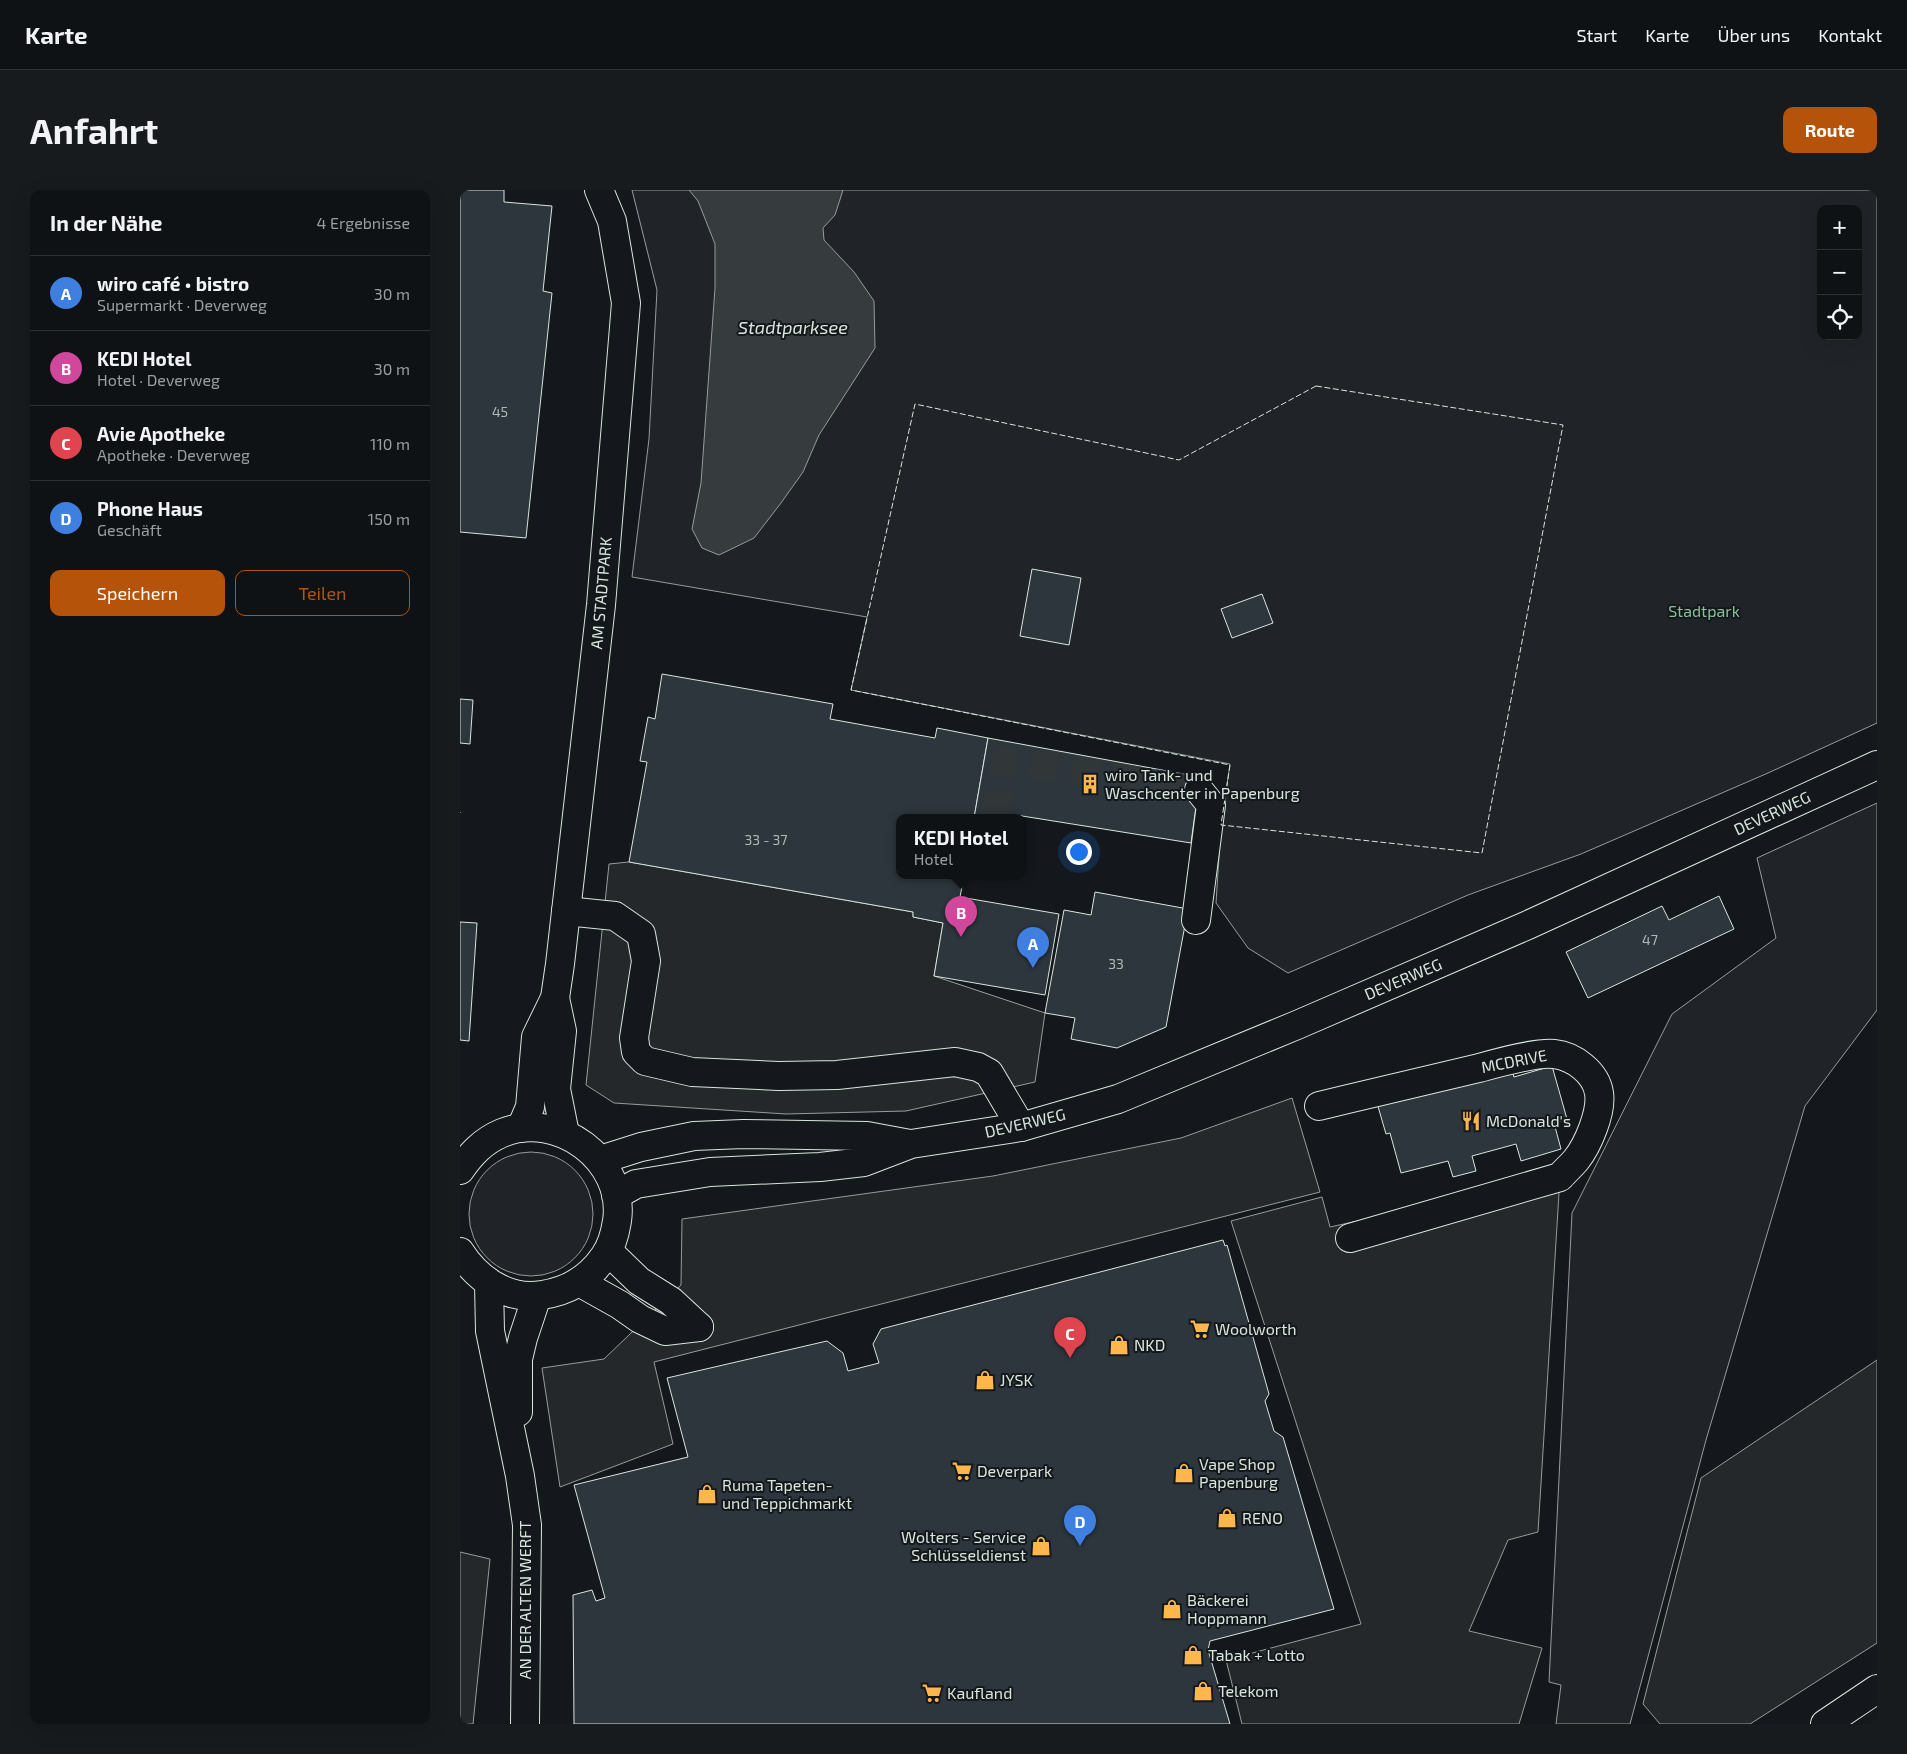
<!DOCTYPE html>
<html lang="de">
<head>
<meta charset="utf-8">
<style>
  :root { --surface:#0f1215; --page:#181b1e; --text:#f1f3f6; --muted:#9b9ea0; --line:#2f3234; --accent:#b45309 }
  body { margin:0; font-family:"Exo 2",sans-serif; background:var(--page); color:var(--text) }
  .controls { position:absolute; right:15px; top:15px; display:grid; overflow:hidden; border-radius:10px; box-shadow:0 5px 20px #0002 }
  .controls button { width:45px; height:45px; display:grid; place-items:center; padding:0; border:0; border-bottom:1px solid var(--line); background:var(--surface); color:var(--text); font:25px sans-serif }
  .you { position:absolute; left:618px; top:661px; width:18px; height:18px; margin:-12px; border:4px solid #fff; border-radius:50%; background:#1a73e8; box-shadow:0 0 0 8px #1a73e833 }
  .badge { display:grid; place-items:center; width:32px; height:32px; border-radius:50%; background:var(--accent); color:#fff; font-size:16px; font-weight:700 }
  .pin { position:absolute; translate:-50% -41px; filter:drop-shadow(0 1px 2px #0008) }
  .pin::after { content:''; position:absolute; top:26px; width:18px; height:15px; background:inherit; clip-path:polygon(0 0,100% 0,50% 100%) }
  .popup { position:absolute; left:436px; top:624px; width:130px; height:65px; box-sizing:border-box; display:grid; place-content:center; border-radius:10px; background:var(--surface); filter:drop-shadow(0 1px 4px #0005); font-size:16px; white-space:nowrap; color:var(--muted) }
  .popup b { font-size:19px; color:var(--text) }
  .popup::after { content:''; position:absolute; left:50%; top:100%; margin-left:-10px; border:10px solid transparent; border-top-color:var(--surface) }
  .list { margin:0; padding:0; list-style:none }
  h2 { display:flex; justify-content:space-between; align-items:center; height:65px; margin:0; padding:0 20px; font-size:21px }
  h2 small { font-size:16px; font-weight:400; color:var(--muted) }
  .list li { display:grid; grid-template-columns:32px 1fr auto; gap:15px; align-items:center; box-sizing:border-box; height:75px; padding:0 20px; border-top:1px solid var(--line) }
  .list b { display:block; font-size:19px; white-space:nowrap }
  .list p { margin:0; font-size:16px; white-space:nowrap; color:var(--muted) }
  .list em { font-size:16px; font-style:normal; color:var(--muted) }
  .actions { display:flex; gap:10px; padding:15px 20px }
  .actions a { flex:1; padding:11px 0; border:1px solid var(--accent); border-radius:10px; text-align:center; font-size:18px; color:var(--accent) }
  .actions .main { background:var(--accent); color:#fff }
  .icon { flex:none; width:28px; height:28px; fill:none; stroke:currentColor; stroke-width:2; stroke-linecap:round; stroke-linejoin:round }
  .map { position:relative; flex:none; width:1417px; height:1534px; overflow:hidden; border-radius:10px }
  header { display:flex; align-items:center; gap:30px; box-sizing:border-box; height:70px; padding:0 25px; background:var(--surface); border-bottom:1px solid var(--line) }
  header strong { font-size:24px }
  nav { display:flex; gap:28px; margin-inline-start:auto; font-size:18px }
  .intro { display:flex; align-items:center; justify-content:space-between; box-sizing:border-box; height:120px; padding:0 30px }
  h1 { margin:0; font-size:35px }
  .button { padding:12px 22px; border-radius:10px; background:var(--accent); color:#fff; font-size:18px; font-weight:700 }
  main { display:flex; gap:30px; padding:0 30px }
  aside { flex:1; background:var(--surface); border-radius:10px; box-shadow:0 5px 20px #0002 }
  .map>svg:first-child { display:block }
</style>
</head>
<body>
<header>
<strong>Karte</strong>
<nav><a>Start</a><a>Karte</a><a>Über uns</a><a>Kontakt</a></nav>
</header>
<div class="intro"><h1>Anfahrt</h1><a class="button">Route</a></div>
<main>
<aside>
<h2>In der Nähe<small>4 Ergebnisse</small></h2>
<ul class="list">
<li><span class="badge" style="background:#3f7fe0">A</span><div><b>wiro café • bistro</b><p>Supermarkt · Deverweg</p></div><em>30 m</em></li>
<li><span class="badge" style="background:#d1479c">B</span><div><b>KEDI Hotel</b><p>Hotel · Deverweg</p></div><em>30 m</em></li>
<li><span class="badge" style="background:#e0444e">C</span><div><b>Avie Apotheke</b><p>Apotheke · Deverweg</p></div><em>110 m</em></li>
<li><span class="badge" style="background:#3f7fe0">D</span><div><b>Phone Haus</b><p>Geschäft</p></div><em>150 m</em></li>
</ul>
<div class="actions"><a class="main">Speichern</a><a>Teilen</a></div>
</aside>
<div class="map">
<svg width="1417" height="1534" viewBox="0 0 1417 1534">
  <rect width="100%" height="100%" fill="#14181c"/>
  <!-- green -->
  <g fill="#202428" stroke="#939e99" fill-rule="evenodd">
    <path d="M172,0H1417V533L1308,583L1121,664L1008,705L828,783L788,758L756,713L761,635L770,574L391,500L407,427L172,387L189,249L197,100ZM1361,19H1398V146H1361Z"/>
    <polygon points="1417,613 1417,820 1345,916 1246,1250 1170,1534 1096,1534 1101,1495 1089,1492 1112,1023 1212,824 1316,748 1297,668"/>
    <circle cx="71" cy="1024" r="62"/>
  </g>
  <!-- parking -->
  <g fill="#24282b" stroke="#939e99">
    <polygon points="169,672 453,722 453,727 483,733 474,786 585,823 575,892 446,921 326,924 154,913 126,895 149,674"/>
    <polygon points="832,908 860,1002 194,1172 213,1254 100,1297 82,1178 144,1169 221,1095 222,1029 533,986 721,948"/>
    <polygon points="1100,987 1078,1342 1048,1350 1009,1441 1082,1458 1059,1534 782,1534 766,1470 901,1434 771,1031 862,1007 870,1037"/>
    <polygon points="1417,1170 1417,1453 1290,1534 1200,1534 1183,1514 1241,1288"/>
    <polygon points="0,1362 30,1369 13,1534 0,1534"/>
  </g>
  <!-- water -->
  <polygon fill="#363b3e" stroke="#939e99" points="229,0 383,0 375,25 363,38 364,50 394,82 414,111 415,158 359,245 343,282 321,313 294,348 259,365 242,358 232,339 241,293 255,98 255,54 238,11"/>
  <!-- building -->
  <g fill="#2c363c" stroke="#d8e6dc">
    <polygon points="0,0 44,0 44,12 92,16 83,101 92,103 66,348 0,342"/>
    <polygon points="572,379 621,388 609,455 560,446"/>
    <polygon points="802,404 813,433 772,448 761,419"/>
    <polygon points="202,484 373,514 370,529 475,548 477,538 528,548 514,628 440,628 440,686 504,686 500,707 599,724 585,805 474,786 483,733 453,727 453,722 169,672 187,572 180,571 188,527 195,529"/>
    <polygon points="0,509 13,510 10,554 0,553"/>
    <polygon points="528,548 740,587 731,653 556,625 555,628 514,628"/>
    <polygon points="635,702 728,719 706,837 657,858 611,849 615,828 585,823 604,720 631,725"/>
    <polygon points="1259,706 1274,739 1128,808 1106,762 1202,716 1209,730"/>
    <polygon points="0,732 17,733 9,851 0,850"/>
    <polygon points="1050,875 1054,887 1092,876 1107,929 1094,933 1101,959 1061,971 1056,954 1012,966 1016,981 993,987 988,971 941,983 930,943 926,944 917,913"/>
    <polygon points="763,1050 765,1056 767,1055 809,1204 805,1211 814,1241 823,1247 874,1419 750,1451 748,1460 770,1534 114,1534 113,1405 132,1400 136,1411 145,1408 114,1295 228,1267 207,1188 367,1151 383,1163 388,1181 419,1173 413,1154 421,1139"/>
  </g>
  <g fill="none" stroke-linecap="round" stroke-linejoin="round">
    <!-- minor-tunnel -->
    <polyline stroke="#313739" stroke-width="28" stroke-dasharray="28 14" stroke-linecap="butt" points="534,628 545,570 739,600"/>
    <defs>
      <g id="minor">
        <polyline points="106,721 155,726 181,744 186,771 174,848 176,862 185,871 232,882 319,886 377,885 495,872 518,877 529,883 561,937"/>
        <polyline points="736,730 751,615 739,600"/>
        <polyline points="95,808 102,841 96,899 105,944"/>
        <path d="M859,916C912,903 965,891 1019,878C1037,873 1076,862 1094,864C1114,866 1136,883 1139,903C1142,922 1128,955 1116,970C1111,976 1105,981 1100,987L890,1048"/>
        <polyline points="61,938 70,917 76,847 95,808 100,774 141,415 166,113 152,31 139,0"/>
        <polyline points="140,970 181,957 234,946 283,944 407,946 450,954"/>
        <path d="M0,980C11,964 23,951 42,943C98,920 166,970 157,1031C155,1044 152,1056 144,1067C129,1089 109,1101 82,1105C48,1111 17,1089 0,1062"/>
        <polyline points="156,1005 176,994 250,982 360,977 404,972 451,954 561,937 658,909 837,835 1068,735 1417,575"/>
        <polyline points="148,1061 179,1091 211,1111 239,1137"/>
        <polyline points="119,1092 160,1115 180,1129 205,1141 239,1137"/>
        <polyline points="29,1094 30,1141 60,1286 67,1335 65,1534"/>
        <polyline points="58,1222 58,1169 63,1148 77,1106"/>
        <polyline points="1365,1534 1417,1499"/>
      </g>
    </defs>
    <!-- minor casing -->
    <use href="#minor" stroke="#d8e6dc" stroke-width="30"/>
    <!-- minor -->
    <use href="#minor" stroke="#14181c" stroke-width="28"/>
    <!-- fence -->
    <g stroke="#d8e6dc" stroke-width="1" stroke-dasharray="6 2.5" stroke-linecap="butt">
      <polygon points="856,196 1103,235 1022,663 761,635 770,575 391,500 455,214 719,270"/>
      <polyline points="0,622 0,623"/>
    </g>
  </g>
  <!-- icons -->
  <defs>
    <symbol id="building-bare" viewBox="-9 -9 18 18"><path d="M-4-6H4V6H1V3H-1V6H-4ZM-2.5-4.3h1.7v1.8h-1.7ZM.8-4.3h1.7v1.8H.8ZM-2.5-1h1.7V.8h-1.7ZM.8-1h1.7V.8H.8Z" fill="#ffb74d" stroke="#14181c" stroke-width="2.5" paint-order="stroke"/></symbol>
    <symbol id="restaurant-bare" viewBox="-9 -9 18 18"><path d="M-5-6h1v4h1v-4h1v4h1v-4h1v5L-1.5 .5V6h-2V.5L-5-1ZM5-6V6H3V1.5H1.5Q1.5-4 5-6Z" fill="#ffb74d" stroke="#14181c" stroke-width="2.5" paint-order="stroke"/></symbol>
    <symbol id="supermarket-bare" viewBox="-9 -9 18 18"><path d="M-6-5.5h2.5l.6 2H6L4.5 2H-2.5L-4.4-4H-6ZM-1.5 3.2a1.3 1.3 0 1 0 .1 0ZM3 3.2a1.3 1.3 0 1 0 .1 0Z" fill="#ffb74d" stroke="#14181c" stroke-width="2.5" paint-order="stroke"/></symbol>
    <symbol id="shop-bare" viewBox="-9 -9 18 18"><path d="M-5-2.5h2.3a2.7 3.5 0 0 1 5.4 0H5L5.5 6h-11ZM-1.5-2.5h3a1.5 2.3 0 0 0-3 0Z" fill="#ffb74d" stroke="#14181c" stroke-width="2.5" paint-order="stroke"/></symbol>
  </defs>
  <g fill-rule="evenodd">
    <use href="#building-bare" x="616" y="580" width="28" height="28"/>
    <use href="#restaurant-bare" x="997" y="917" width="28" height="28"/>
    <use href="#supermarket-bare" x="726" y="1125" width="28" height="28"/>
    <use href="#shop-bare" x="645" y="1141" width="28" height="28"/>
    <use href="#shop-bare" x="511" y="1176" width="28" height="28"/>
    <use href="#supermarket-bare" x="488" y="1267" width="28" height="28"/>
    <use href="#shop-bare" x="710" y="1269" width="28" height="28"/>
    <use href="#shop-bare" x="233" y="1290" width="28" height="28"/>
    <use href="#shop-bare" x="753" y="1314" width="28" height="28"/>
    <use href="#shop-bare" x="567" y="1342" width="28" height="28"/>
    <use href="#shop-bare" x="698" y="1405" width="28" height="28"/>
    <use href="#shop-bare" x="719" y="1451" width="28" height="28"/>
    <use href="#shop-bare" x="729" y="1487" width="28" height="28"/>
    <use href="#supermarket-bare" x="458" y="1489" width="28" height="28"/>
  </g>
  <g text-anchor="middle" stroke-width="4" stroke-linejoin="round" paint-order="stroke">
    <!-- number labels -->
    <g font-size="14" fill="#adbab4">
      <text x="40" y="227">45</text>
      <text x="306" y="655">33 - 37</text>
      <text x="1190" y="755">47</text>
      <text x="656" y="779">33</text>
    </g>
    <!-- street labels -->
    <g font-size="16" fill="#d8e6dc" stroke="#14181c">
      <text transform="translate(141 403) rotate(-85)" y="6">AM STADTPARK</text>
      <text transform="translate(1312 623) rotate(-25)" y="6">DEVERWEG</text>
      <text transform="translate(943 789) rotate(-23)" y="6">DEVERWEG</text>
      <text transform="translate(1054 871) rotate(-11)" y="6">MCDRIVE</text>
      <text transform="translate(565 933) rotate(-13)" y="6">DEVERWEG</text>
      <text transform="translate(65 1410) rotate(-90)" y="6">AN DER ALTEN WERFT</text>
    </g>
    <!-- park labels -->
    <g font-size="16" fill="#8ac095" stroke="#14181c">
      <text x="1244" y="427">Stadtpark</text>
    </g>
    <!-- poi labels -->
    <g font-size="16" fill="#d8e6dc" stroke="#14181c" text-anchor="start">
      <text x="645" y="591">wiro Tank- und<tspan x="645" dy="18">Waschcenter in Papenburg</tspan></text>
      <text x="1026" y="937">McDonald's</text>
      <text x="755" y="1145">Woolworth</text>
      <text x="674" y="1161">NKD</text>
      <text x="540" y="1196">JYSK</text>
      <text x="739" y="1280">Vape Shop<tspan x="739" dy="18">Papenburg</tspan></text>
      <text x="517" y="1287">Deverpark</text>
      <text x="262" y="1301">Ruma Tapeten-<tspan x="262" dy="18">und Teppichmarkt</tspan></text>
      <text x="782" y="1334">RENO</text>
      <text x="566" y="1353" text-anchor="end">Wolters - Service<tspan x="566" dy="18">Schlüsseldienst</tspan></text>
      <text x="727" y="1416">Bäckerei<tspan x="727" dy="18">Hoppmann</tspan></text>
      <text x="748" y="1471">Tabak + Lotto</text>
      <text x="758" y="1507">Telekom</text>
      <text x="487" y="1509">Kaufland</text>
    </g>
    <!-- water labels -->
    <g font-size="18" font-style="italic" fill="#d8e6dc" stroke="#14181c">
      <text x="333" y="144">Stadtparksee</text>
    </g>
  </g>
</svg>
<div class="controls">
<button>+</button>
<button>−</button>
<button><svg class="icon" aria-label="locate" viewBox="0 0 24 24"><circle cx="12" cy="12" r="6"/><path d="M12 2v4M12 18v4M2 12h4M18 12h4"/></svg></button>
</div>
<div class="you"></div>
<div class="pin badge" style="left:573px;top:778px;background:#3f7fe0">A</div>
<div class="pin badge" style="left:501px;top:747px;background:#d1479c">B</div>
<div class="popup"><b>KEDI Hotel</b>Hotel</div>
<div class="pin badge" style="left:610px;top:1168px;background:#e0444e">C</div>
<div class="pin badge" style="left:620px;top:1356px;background:#3f7fe0">D</div>
</div>
</main>
</body>
</html>
